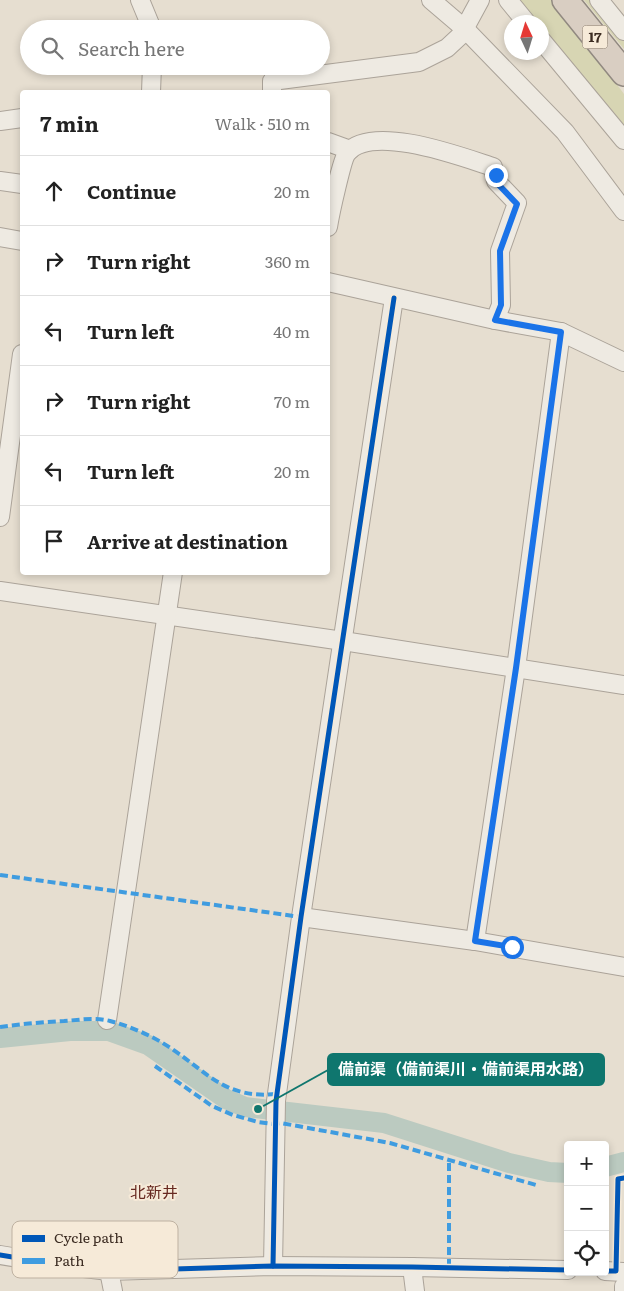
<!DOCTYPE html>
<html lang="en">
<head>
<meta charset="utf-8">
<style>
  :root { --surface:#fff; --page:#f6f6f6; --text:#222; --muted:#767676; --line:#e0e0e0 }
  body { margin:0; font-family:Literata,"Noto Sans JP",serif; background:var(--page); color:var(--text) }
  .controls { position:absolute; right:15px; bottom:15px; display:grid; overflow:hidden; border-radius:5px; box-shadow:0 2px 8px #0003 }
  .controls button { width:45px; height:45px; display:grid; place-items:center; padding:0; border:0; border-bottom:1px solid var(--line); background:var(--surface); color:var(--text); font:25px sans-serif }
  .compass { position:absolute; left:504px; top:15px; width:45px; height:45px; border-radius:50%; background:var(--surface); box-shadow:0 2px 8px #0003; rotate:356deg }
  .stop { position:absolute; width:15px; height:15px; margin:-11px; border:4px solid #1a73e8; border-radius:50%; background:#fff }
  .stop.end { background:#1a73e8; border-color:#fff; box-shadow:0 1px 5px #0008 }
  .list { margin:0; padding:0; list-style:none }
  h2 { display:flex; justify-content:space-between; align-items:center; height:65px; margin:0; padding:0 20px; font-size:21px }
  h2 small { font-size:16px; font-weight:400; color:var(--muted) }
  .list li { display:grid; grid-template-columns:32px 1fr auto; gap:15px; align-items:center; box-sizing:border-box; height:70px; padding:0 20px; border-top:1px solid var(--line) }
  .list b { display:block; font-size:19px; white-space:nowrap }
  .list em { font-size:16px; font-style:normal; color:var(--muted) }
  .icon { flex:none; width:28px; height:28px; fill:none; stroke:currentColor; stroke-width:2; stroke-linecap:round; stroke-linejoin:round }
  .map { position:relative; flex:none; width:624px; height:1291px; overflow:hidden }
  .search { position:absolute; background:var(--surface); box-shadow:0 2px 8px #0003; left:20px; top:20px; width:310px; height:55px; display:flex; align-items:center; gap:12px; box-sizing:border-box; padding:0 18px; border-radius:28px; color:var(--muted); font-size:19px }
  .panel { position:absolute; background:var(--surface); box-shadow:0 2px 8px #0003; left:20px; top:90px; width:310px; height:485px; border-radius:5px }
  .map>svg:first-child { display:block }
</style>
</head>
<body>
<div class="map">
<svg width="624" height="1291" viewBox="0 0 624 1291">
  <rect width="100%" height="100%" fill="#e6ded0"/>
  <!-- green -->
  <g fill="#d7d5b3">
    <polygon points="516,0 554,0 624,94 624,129 542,30 542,22 535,22"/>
    <polygon points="584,0 595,0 624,38 624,49"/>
  </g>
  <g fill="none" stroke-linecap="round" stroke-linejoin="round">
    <!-- river -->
    <g stroke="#bbcac0" stroke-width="20">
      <polyline points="0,1038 70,1031 109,1031 148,1045 226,1099 245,1107 384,1123 509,1163 549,1172 568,1173"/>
      <polyline points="605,1167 624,1162"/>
    </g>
    <defs>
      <g id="minor">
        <polyline points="140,0 152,29"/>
        <polyline points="431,0 465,29 565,132 624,211"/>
        <polyline points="508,0 526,22"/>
        <polyline points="599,0 624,31"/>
        <polyline points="542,41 624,140"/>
        <polyline points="151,92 152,66"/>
        <polyline points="272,92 272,81 419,62 447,48 461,35 480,0"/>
        <polyline points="0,121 22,118"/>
        <polyline points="328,142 350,150"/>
        <polyline points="0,181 22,184"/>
        <path d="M328,227C330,214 342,159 347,153C372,123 462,157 493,167L496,181L517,203L500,251L501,305L495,320"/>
        <polyline points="0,237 22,241"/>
        <polyline points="328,282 495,320 561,332 624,362"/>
        <polyline points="0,517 22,354"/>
        <polyline points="0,591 343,641 624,685"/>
        <polyline points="301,917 475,941 624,967"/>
        <polyline points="475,941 516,668 561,332"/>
        <polyline points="107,1020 173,572"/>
        <polyline points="0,1255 67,1266 109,1271 273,1266 412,1267 568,1270"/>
        <polyline points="273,1266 276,1101 301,917 394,298"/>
        <polyline points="412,1267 415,1291"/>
        <polyline points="109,1271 113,1291"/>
        <polyline points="605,1271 624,1272"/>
        <polyline points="624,1291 624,1286"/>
      </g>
      <polyline id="highway" points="565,0 624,73"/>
    </defs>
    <!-- minor casing -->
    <use href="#minor" stroke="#aba399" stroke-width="20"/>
    <!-- highway casing -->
    <use href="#highway" stroke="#918980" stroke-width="28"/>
    <!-- minor -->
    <use href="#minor" stroke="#eeeae2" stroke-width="18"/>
    <!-- highway -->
    <use href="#highway" stroke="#d9cec2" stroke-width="25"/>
    <!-- quiet -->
    <g stroke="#3f9ce0" stroke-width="4" stroke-dasharray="8 4" stroke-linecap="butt">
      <polyline points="0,875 301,917"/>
      <path d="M0,1027C21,1024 43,1022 64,1021C79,1020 95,1017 110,1021C132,1027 153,1036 172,1049C209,1074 226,1099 277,1094"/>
      <polyline points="155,1066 212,1106 233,1115 258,1122 274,1124 281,1123 390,1143 536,1185"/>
      <polyline points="449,1267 449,1160"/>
    </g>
    <defs>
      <g id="cycleway">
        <polyline points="0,1255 67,1266 109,1271 273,1266 412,1267 568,1270"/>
        <polyline points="273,1266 276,1101 301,917 394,298"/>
        <polyline points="605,1271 616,1271 618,1179 624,1178"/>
      </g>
    </defs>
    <!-- cycleway casing -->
    <use href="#cycleway" stroke="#f6ead8" stroke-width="8"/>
    <!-- cycleway -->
    <use href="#cycleway" stroke="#0057b8" stroke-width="5"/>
  </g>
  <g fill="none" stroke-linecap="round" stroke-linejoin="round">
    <!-- route -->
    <polyline stroke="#1a73e8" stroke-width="6" points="496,175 496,182 517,204 500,251 501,305 495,320 561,332 516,668 475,941 512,947"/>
  </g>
  <g text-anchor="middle" stroke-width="4" stroke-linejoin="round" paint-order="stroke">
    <!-- shield labels -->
    <rect fill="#f6ead8" stroke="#736458" stroke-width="1" x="582.5" y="25.5" width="25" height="23" rx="4"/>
    <g font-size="14" font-weight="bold" fill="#3b2b21">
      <text x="595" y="42">17</text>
    </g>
    <!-- neighbourhood labels -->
    <g font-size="16" fill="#672920" stroke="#f6ead8">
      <text x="154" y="1198">北新井</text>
    </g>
  </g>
  <!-- legend -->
  <rect x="12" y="1221" width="166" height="57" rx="8" fill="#f6ead8" stroke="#beb1a1" stroke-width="1"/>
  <rect x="22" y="1235" width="23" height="7" fill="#0057b8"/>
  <rect x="22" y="1258" width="23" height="6" fill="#3f9ce0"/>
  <g font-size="14" fill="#3b2b21">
    <text x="54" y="1243">Cycle path</text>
    <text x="54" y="1266">Path</text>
  </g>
  <!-- callouts -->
  <path fill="none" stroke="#0f766e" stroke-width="2" d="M258 1109L328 1070"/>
  <circle fill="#0f766e" stroke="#f6ead8" stroke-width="2" cx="258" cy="1109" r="5"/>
  <rect fill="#0f766e" stroke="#0f766e" stroke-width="2" x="328" y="1054" width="276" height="31" rx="5"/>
  <g font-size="16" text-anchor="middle" font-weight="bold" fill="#fff">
    <text x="466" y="1075">備前渠（備前渠川・備前渠用水路）</text>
  </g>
</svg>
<div class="controls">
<button>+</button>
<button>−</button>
<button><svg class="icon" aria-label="locate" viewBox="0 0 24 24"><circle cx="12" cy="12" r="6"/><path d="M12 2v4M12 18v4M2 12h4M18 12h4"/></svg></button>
</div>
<svg class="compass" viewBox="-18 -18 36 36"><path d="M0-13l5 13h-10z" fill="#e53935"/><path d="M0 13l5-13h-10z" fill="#767676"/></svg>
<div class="stop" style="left:512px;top:947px"></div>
<div class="stop end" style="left:496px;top:175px"></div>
<div class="search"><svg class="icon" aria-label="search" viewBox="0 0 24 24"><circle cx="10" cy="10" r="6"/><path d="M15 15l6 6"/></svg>Search here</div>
<section class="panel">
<h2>7 min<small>Walk · 510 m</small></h2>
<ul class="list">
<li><svg class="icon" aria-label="ahead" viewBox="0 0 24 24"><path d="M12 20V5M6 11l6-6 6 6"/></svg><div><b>Continue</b></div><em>20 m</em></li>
<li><svg class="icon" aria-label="right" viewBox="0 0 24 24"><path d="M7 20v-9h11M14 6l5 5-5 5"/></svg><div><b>Turn right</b></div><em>360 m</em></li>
<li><svg class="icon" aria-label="left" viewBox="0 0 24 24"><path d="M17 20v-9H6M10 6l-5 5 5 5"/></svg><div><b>Turn left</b></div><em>40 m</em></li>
<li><svg class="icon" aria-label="right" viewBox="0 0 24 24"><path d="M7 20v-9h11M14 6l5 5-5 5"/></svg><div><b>Turn right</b></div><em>70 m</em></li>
<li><svg class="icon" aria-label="left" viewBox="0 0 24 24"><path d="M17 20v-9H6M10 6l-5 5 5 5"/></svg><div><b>Turn left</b></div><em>20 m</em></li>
<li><svg class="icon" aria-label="arrive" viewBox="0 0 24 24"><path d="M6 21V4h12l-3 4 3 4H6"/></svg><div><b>Arrive at destination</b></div></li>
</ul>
</section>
</div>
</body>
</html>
